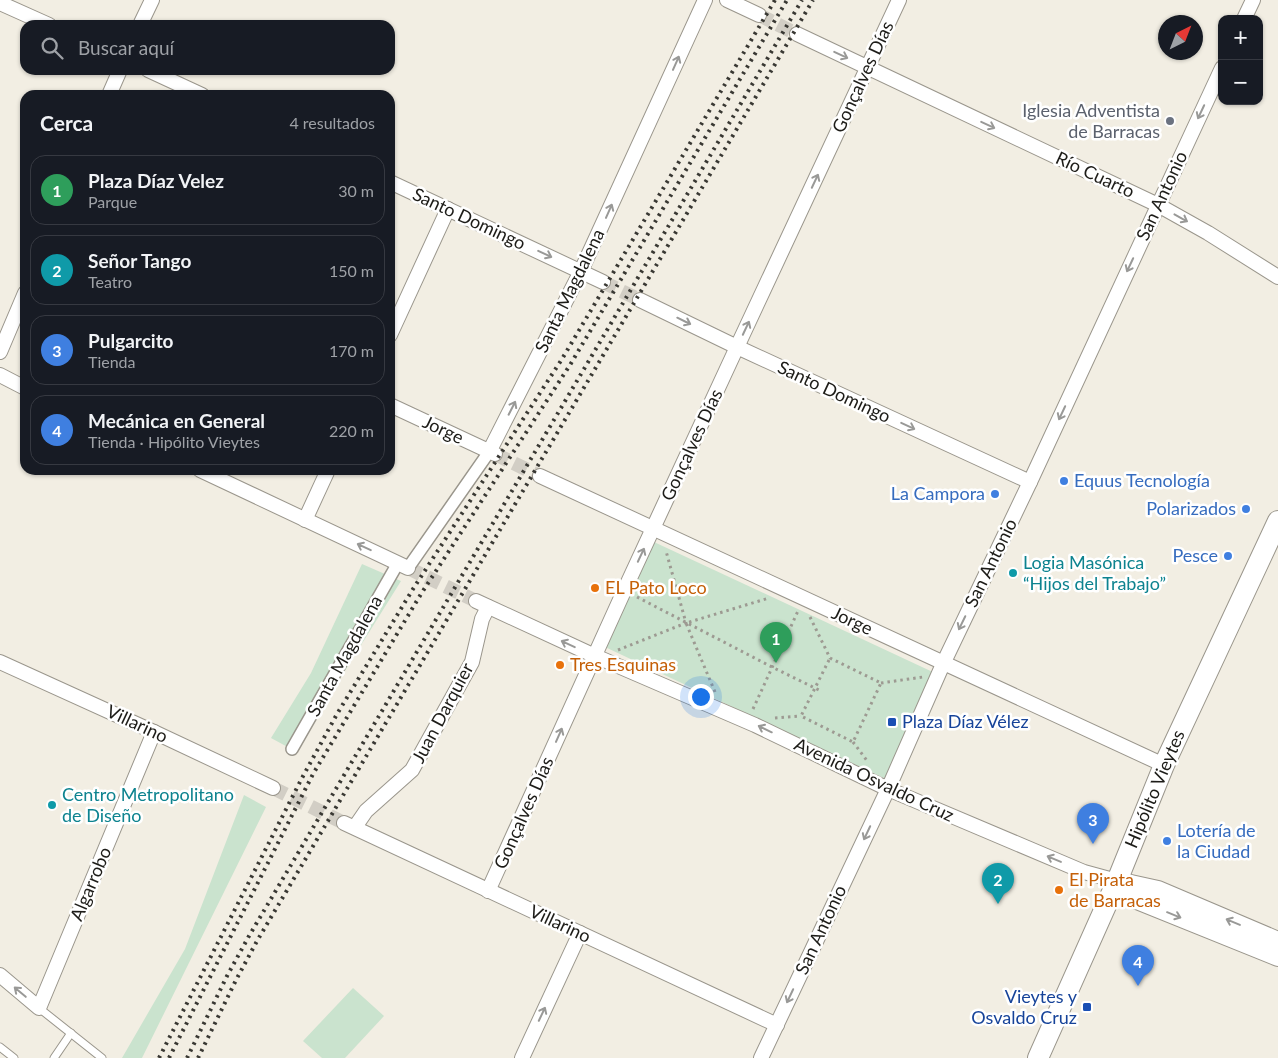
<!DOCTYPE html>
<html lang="es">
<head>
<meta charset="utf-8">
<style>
  :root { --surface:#171b24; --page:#242831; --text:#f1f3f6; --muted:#9ea1a6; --line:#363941; --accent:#95b0bd }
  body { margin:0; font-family:Lato,sans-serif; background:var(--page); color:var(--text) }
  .controls { position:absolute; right:15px; top:15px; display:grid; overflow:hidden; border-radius:10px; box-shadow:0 1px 4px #0004 }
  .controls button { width:45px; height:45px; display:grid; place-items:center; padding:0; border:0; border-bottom:1px solid var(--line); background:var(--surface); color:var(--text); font:25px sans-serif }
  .compass { position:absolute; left:1158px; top:15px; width:45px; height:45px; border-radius:50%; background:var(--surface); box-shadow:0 1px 4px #0004; rotate:42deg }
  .you { position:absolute; left:700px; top:696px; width:18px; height:18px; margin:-12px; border:4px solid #fff; border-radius:50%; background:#1a73e8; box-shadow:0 0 0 8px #1a73e833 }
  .badge { display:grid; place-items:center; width:32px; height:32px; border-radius:50%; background:var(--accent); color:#fff; font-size:16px; font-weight:700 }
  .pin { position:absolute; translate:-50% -41px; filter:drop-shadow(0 1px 2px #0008) }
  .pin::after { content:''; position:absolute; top:26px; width:18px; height:15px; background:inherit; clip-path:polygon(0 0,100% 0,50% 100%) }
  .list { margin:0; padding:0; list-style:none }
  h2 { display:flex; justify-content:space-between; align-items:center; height:65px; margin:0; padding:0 20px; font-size:21px }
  h2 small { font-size:16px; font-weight:400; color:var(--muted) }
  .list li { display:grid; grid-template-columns:32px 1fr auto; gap:15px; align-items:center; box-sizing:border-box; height:70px; margin:0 10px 10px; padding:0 10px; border:1px solid var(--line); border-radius:15px }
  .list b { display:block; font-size:19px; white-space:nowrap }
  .list p { margin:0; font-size:16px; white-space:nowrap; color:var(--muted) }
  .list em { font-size:16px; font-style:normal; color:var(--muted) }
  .icon { flex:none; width:28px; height:28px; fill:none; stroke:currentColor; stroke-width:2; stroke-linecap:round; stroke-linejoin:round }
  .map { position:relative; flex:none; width:1278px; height:1058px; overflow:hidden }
  .search { position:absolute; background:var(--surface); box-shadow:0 1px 4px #0004; left:20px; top:20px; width:375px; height:55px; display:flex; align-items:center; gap:12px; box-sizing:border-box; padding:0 18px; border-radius:15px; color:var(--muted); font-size:19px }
  .panel { position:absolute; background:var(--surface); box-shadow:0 1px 4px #0004; left:20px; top:90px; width:375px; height:385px; border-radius:15px }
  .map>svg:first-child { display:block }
</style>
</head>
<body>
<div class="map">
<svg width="1278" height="1058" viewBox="0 0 1278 1058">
  <rect width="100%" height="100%" fill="#f2eee3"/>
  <!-- green -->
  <g fill="#cae3ce">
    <polygon points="654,542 937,674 888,780 605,647"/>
    <polygon points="362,564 401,581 295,751 271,738 311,673"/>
    <polygon points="244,795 266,807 142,1058 122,1058 185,949"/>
    <polygon points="353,988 384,1016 345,1058 322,1058 303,1041"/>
  </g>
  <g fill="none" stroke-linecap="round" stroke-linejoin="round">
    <!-- minor-tunnel -->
    <g stroke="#d2cec5" stroke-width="14" stroke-dasharray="14 7" stroke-linecap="butt">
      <polyline points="759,15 797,34"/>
      <polyline points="603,282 640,300"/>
      <polyline points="495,454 540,476"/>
      <polyline points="408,568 476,601"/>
      <polyline points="273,788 344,823"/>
    </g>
    <defs>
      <g id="service">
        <polyline points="39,1008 102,1058"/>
        <polyline points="0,1047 14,1058"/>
        <polyline points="54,1058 71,1033"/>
      </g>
      <g id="pedestrian">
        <polyline points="408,568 489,452"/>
        <polyline points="292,749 398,563"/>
      </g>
      <g id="minor">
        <polyline points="727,0 759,15"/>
        <polyline points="0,3 49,25"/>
        <polyline points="1244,19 1253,0"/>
        <polyline points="140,25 152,0"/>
        <polyline points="797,34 1158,205 1208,233 1278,277"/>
        <polyline points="148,70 202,95"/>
        <polyline points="109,95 120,70"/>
        <polyline points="390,182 603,282"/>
        <polyline points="640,300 737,347 1030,482"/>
        <polyline points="390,335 448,209"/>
        <polyline points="0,352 25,293"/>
        <polyline points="0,375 25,388"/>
        <polyline points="390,405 495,454"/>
        <polyline points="489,452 581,271 705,0"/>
        <polyline points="200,470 408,568"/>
        <polyline points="540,476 1164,765"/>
        <polyline points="305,520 328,470"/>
        <polyline points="476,601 595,656 755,725 888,789 1084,872 1117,881"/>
        <polyline points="0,662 154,732 273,788"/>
        <polyline points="344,823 777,1025"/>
        <polyline points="355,827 366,811 412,770 472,662 482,619 488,607"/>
        <polyline points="488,891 624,591 737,347 899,0"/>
        <polyline points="0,975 39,1008 154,732"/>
        <polyline points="522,1058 580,933"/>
        <polyline points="761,1058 888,789 943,664 1030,482 1222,68"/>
      </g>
      <g id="tertiary">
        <polyline points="1117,881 1158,890 1278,941"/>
        <polyline points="1112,890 1278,957"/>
      </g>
      <polyline id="secondary" points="1038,1058 1117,881 1164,765 1278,521"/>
    </defs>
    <!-- service casing -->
    <use href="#service" stroke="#9a968c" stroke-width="9"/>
    <!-- pedestrian casing -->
    <use href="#pedestrian" stroke="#9a968c" stroke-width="14"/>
    <!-- minor casing -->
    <use href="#minor" stroke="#9a968c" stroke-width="16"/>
    <!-- tertiary casing -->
    <use href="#tertiary" stroke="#9a968c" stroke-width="20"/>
    <!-- secondary casing -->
    <use href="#secondary" stroke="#9a968c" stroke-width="22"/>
    <!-- path -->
    <g stroke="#9d9a92" stroke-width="3" stroke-dasharray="2.5 4" stroke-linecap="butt">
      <polyline points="637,597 772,667 821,691"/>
      <polyline points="810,617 830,658 881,683 853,742 801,716 830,658"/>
      <polyline points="618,650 686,623 666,551"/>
      <polyline points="881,683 923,677"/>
      <polyline points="715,692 686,623 769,598"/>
      <polyline points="753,709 798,611"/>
      <polyline points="775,718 801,716"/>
      <polyline points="853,742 868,762"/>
    </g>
    <!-- service -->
    <use href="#service" stroke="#fff" stroke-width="7"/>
    <!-- pedestrian -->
    <use href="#pedestrian" stroke="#fff" stroke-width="11"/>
    <!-- minor -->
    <use href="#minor" stroke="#fff" stroke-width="14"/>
    <!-- tertiary -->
    <use href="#tertiary" stroke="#fff" stroke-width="18"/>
    <!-- secondary -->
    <use href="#secondary" stroke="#fff" stroke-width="20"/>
    <!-- rail -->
    <g stroke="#393833" stroke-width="4" stroke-dasharray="2.5 5" stroke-linecap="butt">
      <polyline points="159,1058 302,778 337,714 413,589 562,359 775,0"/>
      <polyline points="169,1058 313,774 421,594 570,365 787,0"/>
      <polyline points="187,1058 227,976 249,936 802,0"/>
      <polyline points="198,1058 236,980 257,941 813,0"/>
    </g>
  </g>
  <!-- one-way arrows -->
  <defs><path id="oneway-shaft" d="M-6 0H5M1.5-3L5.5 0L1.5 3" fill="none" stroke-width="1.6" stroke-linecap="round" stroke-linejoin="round" transform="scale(1.25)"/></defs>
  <g stroke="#999997">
    <use href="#oneway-shaft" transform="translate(841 55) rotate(25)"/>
    <use href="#oneway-shaft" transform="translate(676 63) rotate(-66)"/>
    <use href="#oneway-shaft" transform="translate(1201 112) rotate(115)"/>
    <use href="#oneway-shaft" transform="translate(988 125) rotate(25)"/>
    <use href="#oneway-shaft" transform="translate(815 181) rotate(-65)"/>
    <use href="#oneway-shaft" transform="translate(609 211) rotate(-66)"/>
    <use href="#oneway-shaft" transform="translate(1181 218) rotate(29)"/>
    <use href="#oneway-shaft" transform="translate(545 254) rotate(25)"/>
    <use href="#oneway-shaft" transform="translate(1130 265) rotate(115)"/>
    <use href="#oneway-shaft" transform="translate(684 321) rotate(26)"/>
    <use href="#oneway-shaft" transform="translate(746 328) rotate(-65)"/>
    <use href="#oneway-shaft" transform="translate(512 408) rotate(-63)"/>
    <use href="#oneway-shaft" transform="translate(1062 413) rotate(115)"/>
    <use href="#oneway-shaft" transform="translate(908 426) rotate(25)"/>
    <use href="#oneway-shaft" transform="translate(364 547) rotate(-155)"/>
    <use href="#oneway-shaft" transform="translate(641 555) rotate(-65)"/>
    <use href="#oneway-shaft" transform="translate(962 623) rotate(116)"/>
    <use href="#oneway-shaft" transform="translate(568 644) rotate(-155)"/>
    <use href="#oneway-shaft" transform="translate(765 729) rotate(-154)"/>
    <use href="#oneway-shaft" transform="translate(559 735) rotate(-66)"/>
    <use href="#oneway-shaft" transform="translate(867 833) rotate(115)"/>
    <use href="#oneway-shaft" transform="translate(1054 859) rotate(-157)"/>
    <use href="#oneway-shaft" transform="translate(1174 915) rotate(22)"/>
    <use href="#oneway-shaft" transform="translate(1233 922) rotate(-157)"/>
    <use href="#oneway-shaft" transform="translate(20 992) rotate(-140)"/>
    <use href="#oneway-shaft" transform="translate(790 996) rotate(115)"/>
    <use href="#oneway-shaft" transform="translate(542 1014) rotate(-65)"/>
  </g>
  <!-- markers -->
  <circle fill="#6b7280" stroke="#fff" stroke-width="2" cx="1170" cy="121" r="5"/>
  <g fill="#3f7fe0" stroke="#fff" stroke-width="2">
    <circle cx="1064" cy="481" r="5"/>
    <circle cx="995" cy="494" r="5"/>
    <circle cx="1246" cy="509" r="5"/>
    <circle cx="1228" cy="556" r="5"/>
    <circle cx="1167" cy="841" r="5"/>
  </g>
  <g fill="#0f9aa8" stroke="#fff" stroke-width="2">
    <circle cx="1013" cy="573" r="5"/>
    <circle cx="52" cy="805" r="5"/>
  </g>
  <g fill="#e8710a" stroke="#fff" stroke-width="2">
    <circle cx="595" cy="588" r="5"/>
    <circle cx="560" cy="665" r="5"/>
    <circle cx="1059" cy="890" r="5"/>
  </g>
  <g fill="#1a4fb4" stroke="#fff" stroke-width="2">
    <rect x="887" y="717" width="10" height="10" rx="2.5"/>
    <rect x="1082" y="1002" width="10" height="10" rx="2.5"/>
  </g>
  <g text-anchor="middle" stroke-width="5" stroke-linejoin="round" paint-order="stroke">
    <!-- street labels -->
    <g font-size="18" fill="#1d1c18" stroke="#fff">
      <text transform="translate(863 77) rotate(-65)" y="6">Gonçalves Días</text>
      <text transform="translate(1095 175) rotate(25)" y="6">Río Cuarto</text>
      <text transform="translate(1162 196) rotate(-65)" y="6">San Antonio</text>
      <text transform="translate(469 219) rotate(25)" y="6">Santo Domingo</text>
      <text transform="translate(570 291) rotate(-64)" y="6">Santa Magdalena</text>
      <text transform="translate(834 392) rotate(25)" y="6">Santo Domingo</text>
      <text transform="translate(443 430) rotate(25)" y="6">Jorge</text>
      <text transform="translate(692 445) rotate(-65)" y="6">Gonçalves Días</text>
      <text transform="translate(991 563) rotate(-64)" y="6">San Antonio</text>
      <text transform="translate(852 621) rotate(25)" y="6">Jorge</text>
      <text transform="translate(345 656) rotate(-61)" y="6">Santa Magdalena</text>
      <text transform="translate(443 713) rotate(-62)" y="6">Juan Darquier</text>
      <text transform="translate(137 724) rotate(25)" y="6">Villarino</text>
      <text transform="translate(874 780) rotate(25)" y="6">Avenida Osvaldo Cruz</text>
      <text transform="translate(1155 789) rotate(-67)" y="6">Hipólito Vieytes</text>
      <text transform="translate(524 813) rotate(-66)" y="6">Gonçalves Días</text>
      <text transform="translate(91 884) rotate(-67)" y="6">Algarrobo</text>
      <text transform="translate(560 924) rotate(25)" y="6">Villarino</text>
      <text transform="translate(821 930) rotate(-65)" y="6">San Antonio</text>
    </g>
    <!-- worship labels -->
    <g font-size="18" fill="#5b616d" stroke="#fff" text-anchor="end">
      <text x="1160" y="117">Iglesia Adventista<tspan x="1160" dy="21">de Barracas</tspan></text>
    </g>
    <!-- shop labels -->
    <g font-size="18" fill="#366cbe" stroke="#fff" text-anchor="end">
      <text x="1074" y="487" text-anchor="start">Equus Tecnología</text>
      <text x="985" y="500">La Campora</text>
      <text x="1236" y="515">Polarizados</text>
      <text x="1218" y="562">Pesce</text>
      <text x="1177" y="837" text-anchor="start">Lotería de<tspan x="1177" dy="21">la Ciudad</tspan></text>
    </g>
    <!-- culture labels -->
    <g font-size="18" fill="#0d838f" stroke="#fff" text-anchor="start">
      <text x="1023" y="569">Logia Masónica<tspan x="1023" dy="21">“Hijos del Trabajo”</tspan></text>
      <text x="62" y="801">Centro Metropolitano<tspan x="62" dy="21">de Diseño</tspan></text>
    </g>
    <!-- food labels -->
    <g font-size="18" fill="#c56008" stroke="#fff" text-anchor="start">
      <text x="605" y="594">EL Pato Loco</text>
      <text x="570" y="671">Tres Esquinas</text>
      <text x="1069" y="886">El Pirata<tspan x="1069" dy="21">de Barracas</tspan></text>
    </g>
    <!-- transit labels -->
    <g font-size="18" fill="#164399" stroke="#fff" text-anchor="start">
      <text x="902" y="728">Plaza Díaz Vélez</text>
      <text x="1077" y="1003" text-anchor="end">Vieytes y<tspan x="1077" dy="21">Osvaldo Cruz</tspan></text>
    </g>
  </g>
</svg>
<div class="controls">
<button>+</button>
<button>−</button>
</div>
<svg class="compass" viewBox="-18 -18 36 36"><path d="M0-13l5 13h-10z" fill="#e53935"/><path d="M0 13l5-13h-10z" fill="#9ea1a6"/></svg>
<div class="you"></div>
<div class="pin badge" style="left:776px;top:663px;background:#2e9e5b">1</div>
<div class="pin badge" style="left:998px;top:904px;background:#0f9aa8">2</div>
<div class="pin badge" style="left:1093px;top:844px;background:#3f7fe0">3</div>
<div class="pin badge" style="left:1138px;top:986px;background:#3f7fe0">4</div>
<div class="search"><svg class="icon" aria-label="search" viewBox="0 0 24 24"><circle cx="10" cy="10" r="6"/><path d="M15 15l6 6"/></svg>Buscar aquí</div>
<section class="panel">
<h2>Cerca<small>4 resultados</small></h2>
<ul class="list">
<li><span class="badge" style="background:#2e9e5b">1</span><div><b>Plaza Díaz Velez</b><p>Parque</p></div><em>30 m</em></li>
<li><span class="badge" style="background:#0f9aa8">2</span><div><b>Señor Tango</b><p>Teatro</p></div><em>150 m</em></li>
<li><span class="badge" style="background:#3f7fe0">3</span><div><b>Pulgarcito</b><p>Tienda</p></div><em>170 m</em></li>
<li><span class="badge" style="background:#3f7fe0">4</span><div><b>Mecánica en General</b><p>Tienda · Hipólito Vieytes</p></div><em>220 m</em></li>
</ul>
</section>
</div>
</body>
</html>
